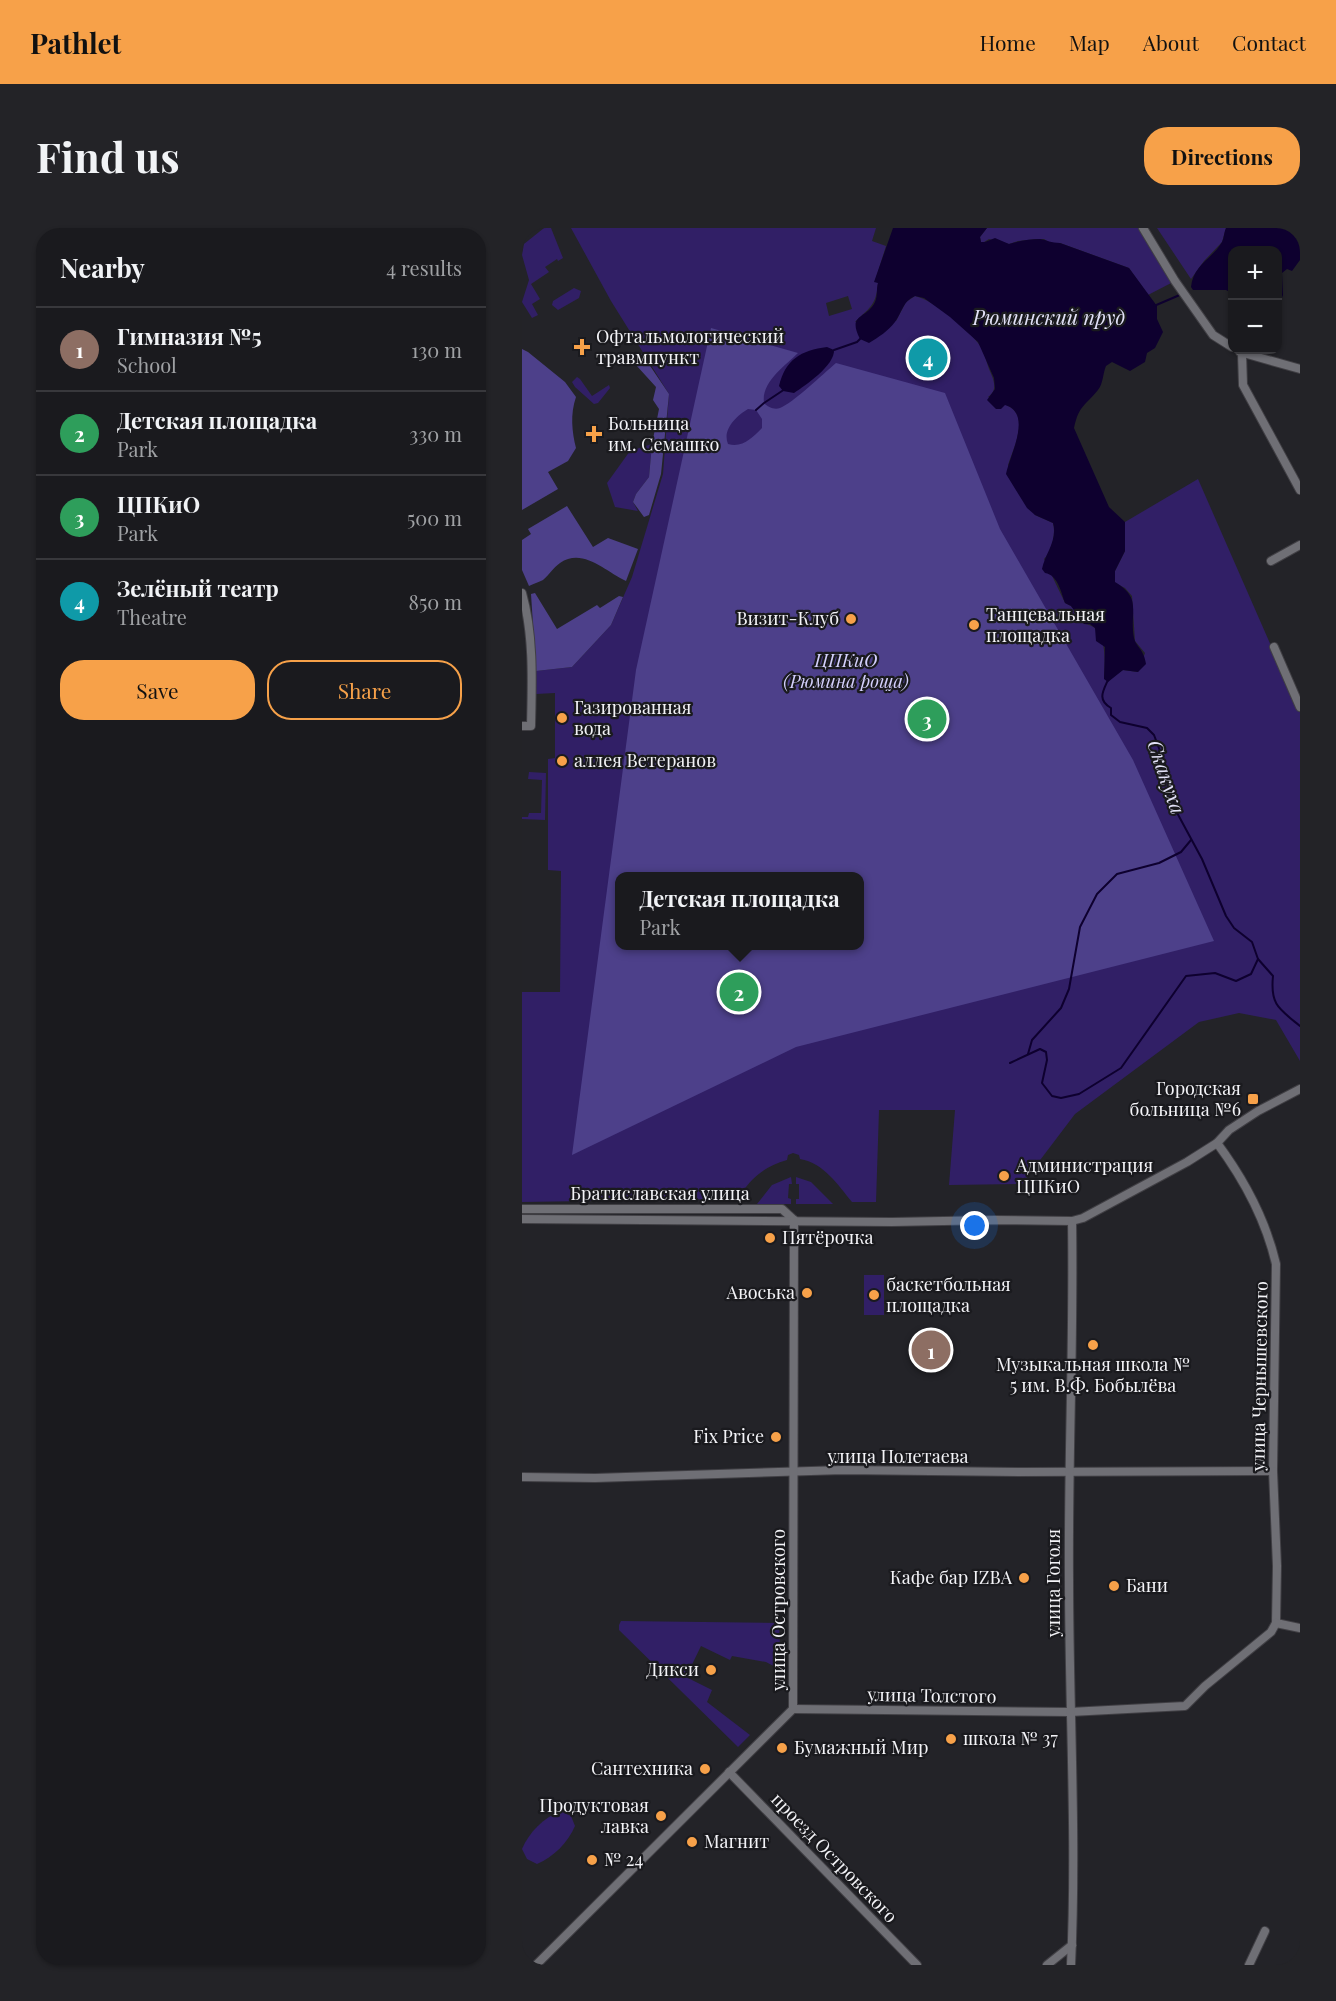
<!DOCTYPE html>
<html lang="en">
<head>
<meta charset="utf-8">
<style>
  :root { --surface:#1a1a1e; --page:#232327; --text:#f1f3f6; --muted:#9fa1a4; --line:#38383c; --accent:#f7a149 }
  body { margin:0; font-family:"Playfair Display",serif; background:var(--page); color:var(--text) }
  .controls { position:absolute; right:18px; top:18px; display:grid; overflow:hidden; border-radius:12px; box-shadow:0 2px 4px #0004 }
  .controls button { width:54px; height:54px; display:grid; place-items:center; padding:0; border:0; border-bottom:2px solid var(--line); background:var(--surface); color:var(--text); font:30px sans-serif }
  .you { position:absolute; left:453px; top:998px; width:21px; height:21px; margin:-15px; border:4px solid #fff; border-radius:50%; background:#1a73e8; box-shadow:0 0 0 9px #1a73e833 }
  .badge { display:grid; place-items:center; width:39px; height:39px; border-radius:50%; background:var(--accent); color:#fff; font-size:20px; font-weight:700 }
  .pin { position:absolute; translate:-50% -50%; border:3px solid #fff; box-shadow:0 2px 6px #0006 }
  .popup { position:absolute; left:93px; top:644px; width:249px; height:78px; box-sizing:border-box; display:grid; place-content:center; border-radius:12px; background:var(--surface); filter:drop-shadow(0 2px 4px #0005); font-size:20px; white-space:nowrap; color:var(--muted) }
  .popup b { font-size:22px; color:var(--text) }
  .popup::after { content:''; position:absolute; left:50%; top:100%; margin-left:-12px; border:12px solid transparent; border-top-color:var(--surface) }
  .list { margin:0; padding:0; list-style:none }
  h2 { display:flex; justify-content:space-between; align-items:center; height:78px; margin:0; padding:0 24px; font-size:26px }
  h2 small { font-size:20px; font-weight:400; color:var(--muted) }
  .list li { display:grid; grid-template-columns:39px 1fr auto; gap:18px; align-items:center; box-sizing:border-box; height:84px; padding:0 24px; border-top:2px solid var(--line) }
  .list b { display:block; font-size:22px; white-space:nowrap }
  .list p { margin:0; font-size:20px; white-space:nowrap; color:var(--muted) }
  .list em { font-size:20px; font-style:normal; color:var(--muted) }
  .actions { display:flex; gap:12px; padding:18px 24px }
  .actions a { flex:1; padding:14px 0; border:2px solid var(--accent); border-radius:24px; text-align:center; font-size:21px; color:var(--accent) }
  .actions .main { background:var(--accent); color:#111 }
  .map { position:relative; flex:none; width:778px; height:1737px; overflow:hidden; border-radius:24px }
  header { display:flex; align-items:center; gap:36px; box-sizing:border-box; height:84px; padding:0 30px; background:var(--accent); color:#111 }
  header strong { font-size:28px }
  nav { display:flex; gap:33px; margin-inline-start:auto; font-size:21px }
  .intro { display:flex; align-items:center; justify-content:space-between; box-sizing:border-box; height:144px; padding:0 36px }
  h1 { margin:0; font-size:42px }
  .button { padding:15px 27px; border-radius:24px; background:var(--accent); color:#111; font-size:21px; font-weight:700 }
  main { display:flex; gap:36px; padding:0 36px }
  aside { flex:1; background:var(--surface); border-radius:24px; box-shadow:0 2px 4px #0004 }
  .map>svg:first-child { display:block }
</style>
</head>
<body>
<header>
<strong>Pathlet</strong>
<nav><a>Home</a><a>Map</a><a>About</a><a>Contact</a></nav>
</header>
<div class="intro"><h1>Find us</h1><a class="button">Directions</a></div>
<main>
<aside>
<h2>Nearby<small>4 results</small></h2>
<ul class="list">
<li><span class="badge" style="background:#8d6e63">1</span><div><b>Гимназия №5</b><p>School</p></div><em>130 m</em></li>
<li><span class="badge" style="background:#2e9e5b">2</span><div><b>Детская площадка</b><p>Park</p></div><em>330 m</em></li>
<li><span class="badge" style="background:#2e9e5b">3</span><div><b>ЦПКиО</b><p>Park</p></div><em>500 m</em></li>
<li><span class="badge" style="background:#0f9aa8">4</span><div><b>Зелёный театр</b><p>Theatre</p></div><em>850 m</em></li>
</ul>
<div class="actions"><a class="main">Save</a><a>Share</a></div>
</aside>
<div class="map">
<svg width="778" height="1737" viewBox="0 0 778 1737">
  <rect width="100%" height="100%" fill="#232328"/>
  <!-- green -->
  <g fill="#311f66" fill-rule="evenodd">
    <polygon points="22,0 29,0 41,30 36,33 35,31 23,39 27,44 9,56 18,71 10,76 16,87 10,90 0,74 7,52 0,27 2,16"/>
    <path d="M49,0H354L350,13L364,18L353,53L356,55C354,78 348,79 333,94L374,93L384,74L393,68C413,73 444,99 456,115C462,122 464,132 467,141C471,150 477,162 466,169C473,172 482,175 488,179C507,190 491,221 486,237L513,287L531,295C534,305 530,323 522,331L543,375L549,378L562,396C586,398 583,433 582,451L590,449L601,442L616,444L623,425L613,413L610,368L603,360L593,355V343L603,323V294L676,251L778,484V833L754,792L717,785L677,794L553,886L500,956L427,957L433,882H357L354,974H330C316,957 302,935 278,931L277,927L271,925L266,927L265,932C241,939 228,951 215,972L203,973L199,971L0,974V764H38L39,643L26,642V531L33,530V465L14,466V443L50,439L89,397L110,349L141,246L147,166L89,73ZM326,68L330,81L307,88L304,75ZM97,648H337V718H97Z"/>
    <polygon points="465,0 621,0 653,53 626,67 607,40 538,15 528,15 522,11 515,11 496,13 487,16 467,11 462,14 459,14 458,9"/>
    <polygon points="635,0 704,0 700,14 682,33 669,51"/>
    <polygon points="52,60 59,63 57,70 36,82 30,77 31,73"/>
    <polygon points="55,149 58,151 70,168 87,157 88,160 76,175 72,176 53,159 50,154"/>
    <polygon points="130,216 127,249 114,266 111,274 116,283 93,279 85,255 108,223"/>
    <polygon points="7,544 24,545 23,592 0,591 0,589 6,589 7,585 19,585 20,552 6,551"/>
    <polygon points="269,949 270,956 267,956 266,970 269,971 269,976 235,976 250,957"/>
    <polygon points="274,949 289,954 311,976 274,976 274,971 277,971 277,956 274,956"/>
    <rect x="342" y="1047" width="20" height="40"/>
    <polygon points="99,1393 257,1395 259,1442 244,1434 210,1428 208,1432 179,1418 164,1449 190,1462 185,1474 228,1507 216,1519 97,1402 97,1397"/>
    <path d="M38,1583L49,1588L53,1598C46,1614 32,1629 15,1636L5,1631L0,1621C7,1604 22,1590 38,1583Z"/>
  </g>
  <!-- forest -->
  <g fill="#4d408a" fill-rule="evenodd">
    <path d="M189,100L276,125C263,138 239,154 242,175C246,179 252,182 258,180C271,175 301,146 314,135L423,165L478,301L611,532L692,713L274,819L50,927L114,442ZM226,181L234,182L240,191V200C230,210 221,220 206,216C200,202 214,188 226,181ZM97,648H337V718H97Z"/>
    <path d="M0,121L6,124L43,154L54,169C48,186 50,204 54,220L46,233L26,244L36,261L0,282Z"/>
    <polygon points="120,126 147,166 139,246 127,287 122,289 111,274 114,266 127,249 130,216 137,181 131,172 134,159 114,137 115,130"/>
    <path d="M45,278L71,319L86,310L116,321L104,353C84,344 61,319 38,335C31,340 27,347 21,352C17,354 11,356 7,358L0,342V312L9,306L6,301Z"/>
    <polygon points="13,365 35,401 75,377 78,380 97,368 101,369 89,397 50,439 14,443 9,366"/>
  </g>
  <!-- water -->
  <g fill="#0e002f">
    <path d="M371,0H465L458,9L459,14H463L473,10L487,16C497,13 508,11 518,11C525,12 529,15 538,15L607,40L635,78V91L641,104L633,120L625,125L623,134L608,143L590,134L584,138C581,145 581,156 576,162C563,178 557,177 552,200L587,279L603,294V323L593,343V354C621,371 607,383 612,410C614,419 622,421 624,436L616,444L601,442L586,454L582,451L583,419L574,413L573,400L568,396H562L549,378L543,375C539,364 536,347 523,345L520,341C523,326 536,312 531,295L513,287L505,280L484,246C488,227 511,185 483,177L479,181H474L465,172L473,161L472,150L456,114L428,89L402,70L393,68C381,73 380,84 373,94C366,103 357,109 347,115L338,111C325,85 344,92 353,74C356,67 354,62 356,55L352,54Z"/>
    <path d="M704,0H778V32L770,43L765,41L760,45L761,67L759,73L756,74V22H710V65L704,62H671L669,59C671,37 691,30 700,14C702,10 702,4 704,0Z"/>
    <path d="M305,119L312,122C313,137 284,157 272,165L261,163L257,158C263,132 279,122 305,119Z"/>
  </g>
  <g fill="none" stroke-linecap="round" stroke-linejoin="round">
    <!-- stream -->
    <g stroke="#0e002f" stroke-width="2">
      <polyline points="632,78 660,66"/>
      <polyline points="312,122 335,114 339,110"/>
      <polyline points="234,182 242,175 263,161"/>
      <path d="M586,452C581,463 575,472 589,480V487L598,494L625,500L632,507L646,544L653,581L680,631L704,688L712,700L730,714L736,731L751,748C748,777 757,781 778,798"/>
      <polyline points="506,826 510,812 539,780 547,761 558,699 575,666 595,646 637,635 659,624 669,612"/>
      <polyline points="488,835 518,821 524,824 525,832 520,855 530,868 539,870 557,866 599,840 664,748 693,745 714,753 729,746 736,731"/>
    </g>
    <defs>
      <g id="minor">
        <polyline points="621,0 653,53 691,107 710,119"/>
        <polyline points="718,124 778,141"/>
        <polyline points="720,126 721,157 778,262"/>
        <polyline points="749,333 778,317"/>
        <path d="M0,365C12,407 10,455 9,498H0"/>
        <polyline points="752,419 778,479"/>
        <path d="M695,915C721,950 744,993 754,1036L751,1243L755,1338L754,1395"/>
        <polyline points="0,981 260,981 272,992"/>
        <polyline points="0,991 370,994 473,992 550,993 561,990 665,934 695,915 707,902 736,883 778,861"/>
        <polyline points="0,1249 73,1250 321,1242 498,1244 751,1243"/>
        <polyline points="754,1395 778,1400"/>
        <polyline points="271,1481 548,1484 663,1478 683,1458 749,1404 754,1395"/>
        <polyline points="207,1544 395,1737"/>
        <polyline points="14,1737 271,1481 272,992"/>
        <polyline points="525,1737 550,1717"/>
        <path d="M549,1737C555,1609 547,1480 547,1351C546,1232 552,1112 550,993"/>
        <polyline points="727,1737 743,1703"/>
      </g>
    </defs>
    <!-- minor casing -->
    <use href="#minor" stroke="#403f44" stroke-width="10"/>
    <!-- minor -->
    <use href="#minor" stroke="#6f6f75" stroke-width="8"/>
  </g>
  <!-- markers -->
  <g fill="#f7a149" stroke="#1a1a1e" stroke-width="2">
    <path d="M57 110h6v6h6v6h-6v6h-6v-6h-6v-6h6z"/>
    <path d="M69 197h6v6h6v6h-6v6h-6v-6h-6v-6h6z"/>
    <circle cx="329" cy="391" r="6"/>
    <circle cx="452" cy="397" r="6"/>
    <circle cx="40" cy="490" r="6"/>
    <circle cx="40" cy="533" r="6"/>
    <rect x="725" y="865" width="12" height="12" rx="3"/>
    <circle cx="482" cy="948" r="6"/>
    <circle cx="248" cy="1010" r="6"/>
    <circle cx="285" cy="1065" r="6"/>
    <circle cx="352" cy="1067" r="6"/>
    <circle cx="571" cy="1117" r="6"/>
    <circle cx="254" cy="1209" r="6"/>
    <circle cx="502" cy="1350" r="6"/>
    <circle cx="592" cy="1358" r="6"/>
    <circle cx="189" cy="1442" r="6"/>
    <circle cx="429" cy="1511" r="6"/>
    <circle cx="260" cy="1520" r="6"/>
    <circle cx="183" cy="1541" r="6"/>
    <circle cx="139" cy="1588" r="6"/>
    <circle cx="170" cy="1614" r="6"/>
    <circle cx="70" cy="1632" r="6"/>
  </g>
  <g text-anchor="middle" stroke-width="4.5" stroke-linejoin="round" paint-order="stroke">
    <!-- poi labels -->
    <g font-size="18" fill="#f3f3f7" stroke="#1a1a1e" text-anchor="start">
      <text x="74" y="115">Офтальмологический<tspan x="74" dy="21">травмпункт</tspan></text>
      <text x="86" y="202">Больница<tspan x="86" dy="21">им. Семашко</tspan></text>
      <text x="464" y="393">Танцевальная<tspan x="464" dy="21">площадка</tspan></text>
      <text x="317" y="397" text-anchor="end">Визит-Клуб</text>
      <text x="52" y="486">Газированная<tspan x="52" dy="21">вода</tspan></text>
      <text x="52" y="539">аллея Ветеранов</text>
      <text x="719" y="867" text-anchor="end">Городская<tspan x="719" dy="21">больница №6</tspan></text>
      <text x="494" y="944">Администрация<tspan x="494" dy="21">ЦПКиО</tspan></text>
      <text x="260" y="1016">Пятёрочка</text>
      <text x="364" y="1063">баскетбольная<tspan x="364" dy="21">площадка</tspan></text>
      <text x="273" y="1071" text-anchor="end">Авоська</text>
      <text x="571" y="1143" text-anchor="middle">Музыкальная школа №<tspan x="571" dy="21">5 им. В.Ф. Бобылёва</tspan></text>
      <text x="242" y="1215" text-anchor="end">Fix Price</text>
      <text x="490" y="1356" text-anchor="end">Кафе бар IZBA</text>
      <text x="604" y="1364">Бани</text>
      <text x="177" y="1448" text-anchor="end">Дикси</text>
      <text x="441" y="1517">школа № 37</text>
      <text x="272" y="1526">Бумажный Мир</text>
      <text x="171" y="1547" text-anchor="end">Сантехника</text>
      <text x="127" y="1584" text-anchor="end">Продуктовая<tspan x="127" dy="21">лавка</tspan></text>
      <text x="182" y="1620">Магнит</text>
      <text x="82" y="1638">№ 24</text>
    </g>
    <!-- park labels -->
    <g font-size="18" font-style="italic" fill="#d4d0fc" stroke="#1a1a1e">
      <text x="324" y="439">ЦПКиО<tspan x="324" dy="21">(Рюмина роща)</tspan></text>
    </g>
    <!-- street labels -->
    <g font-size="18" fill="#f3f3f7" stroke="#1a1a1e">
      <text x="138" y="972">Братиславская улица</text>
      <text transform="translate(738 1148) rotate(-89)" y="6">улица Чернышевского</text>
      <text x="376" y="1235">улица Полетаева</text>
      <text transform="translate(532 1355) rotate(-90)" y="6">улица Гоголя</text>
      <text transform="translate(257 1382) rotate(-90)" y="6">улица Островского</text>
      <text transform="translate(410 1468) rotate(1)" y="6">улица Толстого</text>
      <text transform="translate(312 1630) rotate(46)" y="6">проезд Островского</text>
    </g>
    <!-- water labels -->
    <g font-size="20" font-style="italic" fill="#e3e2f8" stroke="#1a1a1e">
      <text x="527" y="97">Рюминский пруд</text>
      <text transform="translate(644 549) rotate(71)" y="7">Скакуха</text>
    </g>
  </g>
</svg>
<div class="controls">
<button>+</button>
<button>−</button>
</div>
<div class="you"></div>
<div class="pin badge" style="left:409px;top:1122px;background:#8d6e63">1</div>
<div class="pin badge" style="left:217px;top:764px;background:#2e9e5b">2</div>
<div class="popup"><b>Детская площадка</b>Park</div>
<div class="pin badge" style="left:405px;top:491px;background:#2e9e5b">3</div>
<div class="pin badge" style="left:406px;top:130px;background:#0f9aa8">4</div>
</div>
</main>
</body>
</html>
